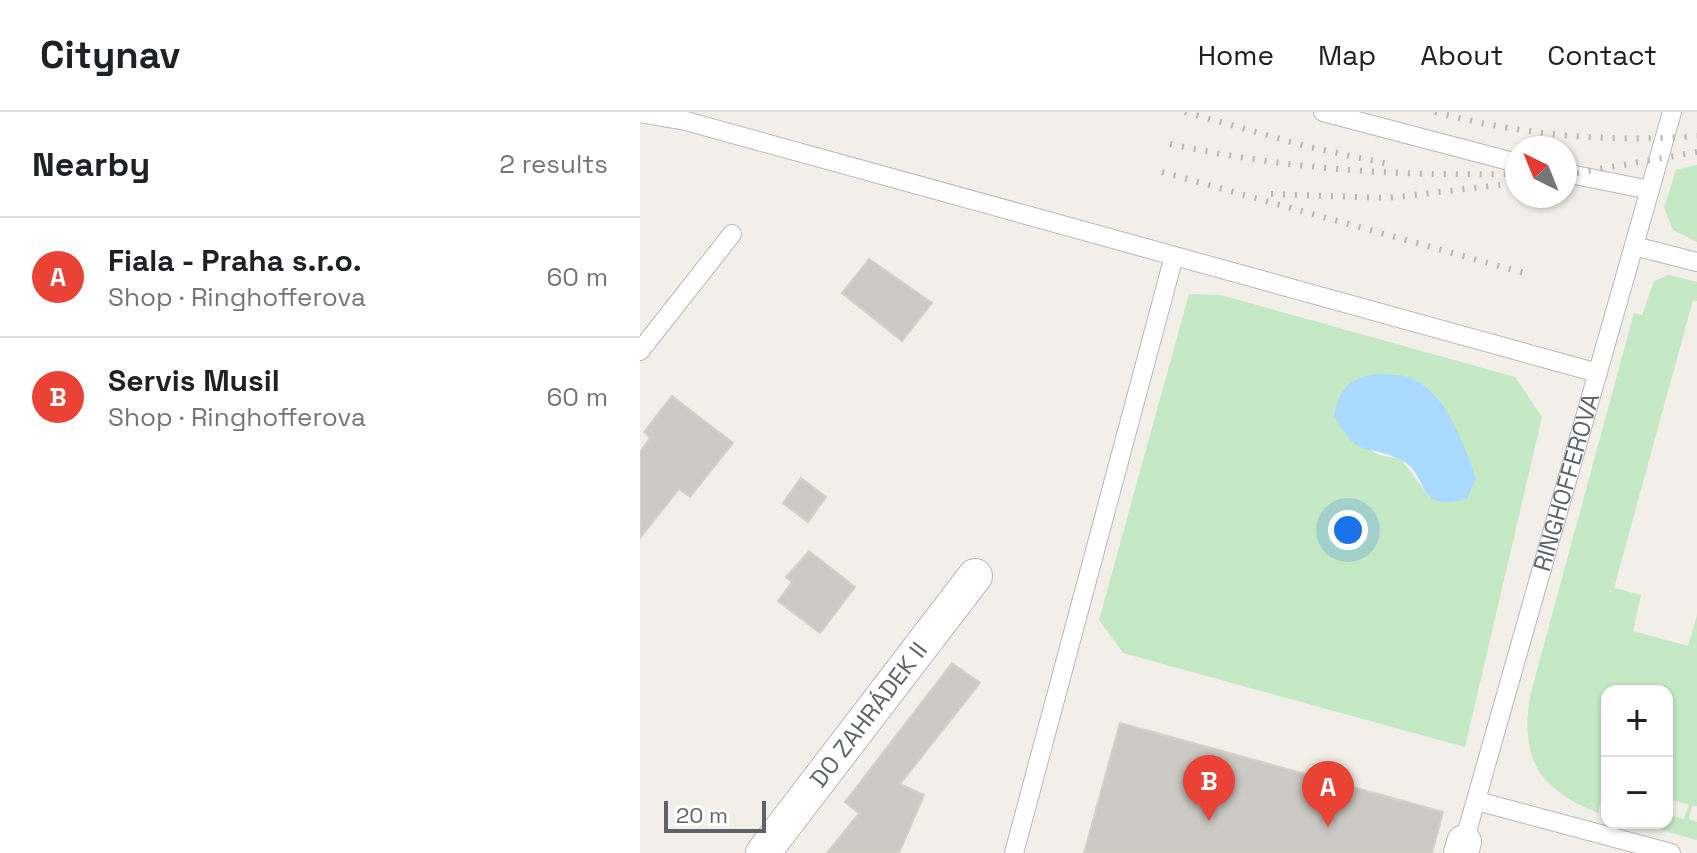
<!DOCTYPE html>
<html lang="en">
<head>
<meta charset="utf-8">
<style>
  :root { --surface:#fff; --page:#f2f2f2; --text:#202124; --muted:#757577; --line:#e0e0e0; --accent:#ea4335 }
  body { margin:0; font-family:"Space Grotesk",sans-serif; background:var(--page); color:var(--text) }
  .controls { position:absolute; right:24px; bottom:24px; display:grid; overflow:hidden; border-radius:16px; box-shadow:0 2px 6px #0004 }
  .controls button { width:72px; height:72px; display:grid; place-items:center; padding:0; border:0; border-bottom:2px solid var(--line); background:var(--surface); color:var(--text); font:40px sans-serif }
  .compass { position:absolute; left:865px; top:24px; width:72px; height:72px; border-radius:50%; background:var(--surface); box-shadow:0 2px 6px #0004; rotate:317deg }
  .scale { position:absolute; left:24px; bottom:20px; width:102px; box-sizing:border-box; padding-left:8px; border:4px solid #5f6368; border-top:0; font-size:22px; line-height:28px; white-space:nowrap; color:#5f6368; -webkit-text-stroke:6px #fff; paint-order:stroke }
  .you { position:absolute; left:708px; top:418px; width:28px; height:28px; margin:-20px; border:6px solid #fff; border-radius:50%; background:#1a73e8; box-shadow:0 0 0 12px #1a73e833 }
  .badge { display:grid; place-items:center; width:52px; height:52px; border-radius:50%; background:var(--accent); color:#fff; font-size:26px; font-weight:700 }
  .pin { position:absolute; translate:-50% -66px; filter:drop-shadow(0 2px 4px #0008) }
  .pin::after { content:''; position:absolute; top:42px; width:28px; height:24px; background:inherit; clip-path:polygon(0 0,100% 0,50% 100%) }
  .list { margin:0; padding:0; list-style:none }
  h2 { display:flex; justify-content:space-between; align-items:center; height:104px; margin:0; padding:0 32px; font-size:34px }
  h2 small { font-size:26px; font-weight:400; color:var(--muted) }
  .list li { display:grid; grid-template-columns:52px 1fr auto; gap:24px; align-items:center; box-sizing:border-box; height:120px; padding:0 32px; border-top:2px solid var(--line) }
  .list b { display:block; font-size:30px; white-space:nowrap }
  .list p { margin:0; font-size:26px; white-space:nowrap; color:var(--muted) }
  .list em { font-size:26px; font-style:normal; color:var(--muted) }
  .map { position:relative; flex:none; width:1057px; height:741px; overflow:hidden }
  header { display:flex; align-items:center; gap:48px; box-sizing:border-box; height:112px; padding:0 40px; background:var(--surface); border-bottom:2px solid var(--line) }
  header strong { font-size:38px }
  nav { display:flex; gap:44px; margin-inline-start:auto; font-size:28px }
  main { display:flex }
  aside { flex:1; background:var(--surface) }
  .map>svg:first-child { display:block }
</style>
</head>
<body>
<header>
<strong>Citynav</strong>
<nav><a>Home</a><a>Map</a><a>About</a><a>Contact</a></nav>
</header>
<main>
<aside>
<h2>Nearby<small>2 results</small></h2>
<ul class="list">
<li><span class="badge">A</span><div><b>Fiala - Praha s.r.o.</b><p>Shop · Ringhofferova</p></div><em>60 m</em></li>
<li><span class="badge">B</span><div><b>Servis Musil</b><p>Shop · Ringhofferova</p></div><em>60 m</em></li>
</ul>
</aside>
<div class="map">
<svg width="1057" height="741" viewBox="0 0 1057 741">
  <rect width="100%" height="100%" fill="#f1efe8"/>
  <!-- green -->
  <g fill="#c5e8c5" fill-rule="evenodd">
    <polygon points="1057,53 1057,130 1033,118 1024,96 1036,58"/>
    <path d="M1029,163L1057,170V189L1053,188L974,476L1001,483L993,519L1048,534L1057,503V694H1052L1049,707L1057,710V728L997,711H1027V702L1044,707L1049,693L1027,686V579H967V686L962,685L958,701C899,677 880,648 890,584L994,201L1002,203L1014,169Z"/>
    <path d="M549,182L581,183L875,265L902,305L825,635L483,541L459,508ZM705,323L836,366L790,386L761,347L739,343Z"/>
  </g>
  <!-- water -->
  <path fill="#aadaff" d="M737,262C746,263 759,262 768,265C806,278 824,333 836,366L827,387C771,402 792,361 759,347C722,330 718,348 694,303C700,276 709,266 737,262Z"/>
  <!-- building -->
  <g fill="#cccac5" stroke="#d6d1c6" stroke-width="2">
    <polygon points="229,147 292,191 262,229 202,181"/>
    <polygon points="32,284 93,331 50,385 39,377 0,426 0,340 10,326 4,320"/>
    <polygon points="161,366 186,385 168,410 143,391"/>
    <polygon points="169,439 215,475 180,521 138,489 152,470 146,465"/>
    <polygon points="312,551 340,571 260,672 284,683 259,741 187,741 219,701 205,690"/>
    <polygon points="480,611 803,700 792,741 444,741"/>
  </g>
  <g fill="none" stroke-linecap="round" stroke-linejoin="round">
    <defs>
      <g id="lane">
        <polyline points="683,0 877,51"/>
        <polyline points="0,1 46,9 958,261"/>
        <polyline points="925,61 1010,78"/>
        <polyline points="994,134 1057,150"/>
        <polyline points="0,239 92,122"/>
        <polyline points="837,689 1031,741"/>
        <path id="s1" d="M824,730L1032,0"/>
        <polyline points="374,741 534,144"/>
      </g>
      <g id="street">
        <path id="s2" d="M123,741L335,464"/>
        <polyline points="821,741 824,730"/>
      </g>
    </defs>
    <!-- lane casing -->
    <use href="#lane" stroke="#b5b8bc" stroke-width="20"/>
    <!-- street casing -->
    <use href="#street" stroke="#b5b8bc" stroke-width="36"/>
    <!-- lane -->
    <use href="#lane" stroke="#fff" stroke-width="18"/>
    <!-- street -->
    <use href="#street" stroke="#fff" stroke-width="34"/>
    <!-- rail -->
    <g stroke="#b6b7b8" stroke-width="6" stroke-dasharray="2 10" stroke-linecap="butt">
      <polyline points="545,0 669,35 753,53"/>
      <path d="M795,0C882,23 968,31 1057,24"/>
      <path d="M530,32C648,57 749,64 869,62"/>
      <polyline points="522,60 884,161"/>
      <polyline points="925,63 1057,40"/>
      <polyline points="631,82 747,86 877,71"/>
    </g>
  </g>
  <g text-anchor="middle" stroke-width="6" stroke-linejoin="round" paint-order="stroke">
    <!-- street labels -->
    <g font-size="24" fill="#5f6368" stroke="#fff">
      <text dy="8" stroke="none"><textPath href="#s1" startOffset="374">RINGHOFFEROVA</textPath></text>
      <text dy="8" stroke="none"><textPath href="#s2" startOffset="174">DO ZAHRÁDEK II</textPath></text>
    </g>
  </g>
</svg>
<div class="controls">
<button>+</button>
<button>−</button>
</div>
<svg class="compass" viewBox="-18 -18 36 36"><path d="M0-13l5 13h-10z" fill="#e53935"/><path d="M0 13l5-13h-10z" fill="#757577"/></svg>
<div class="scale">20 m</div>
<div class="you"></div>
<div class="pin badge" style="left:688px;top:715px">A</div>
<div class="pin badge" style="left:569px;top:709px">B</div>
</div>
</main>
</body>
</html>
